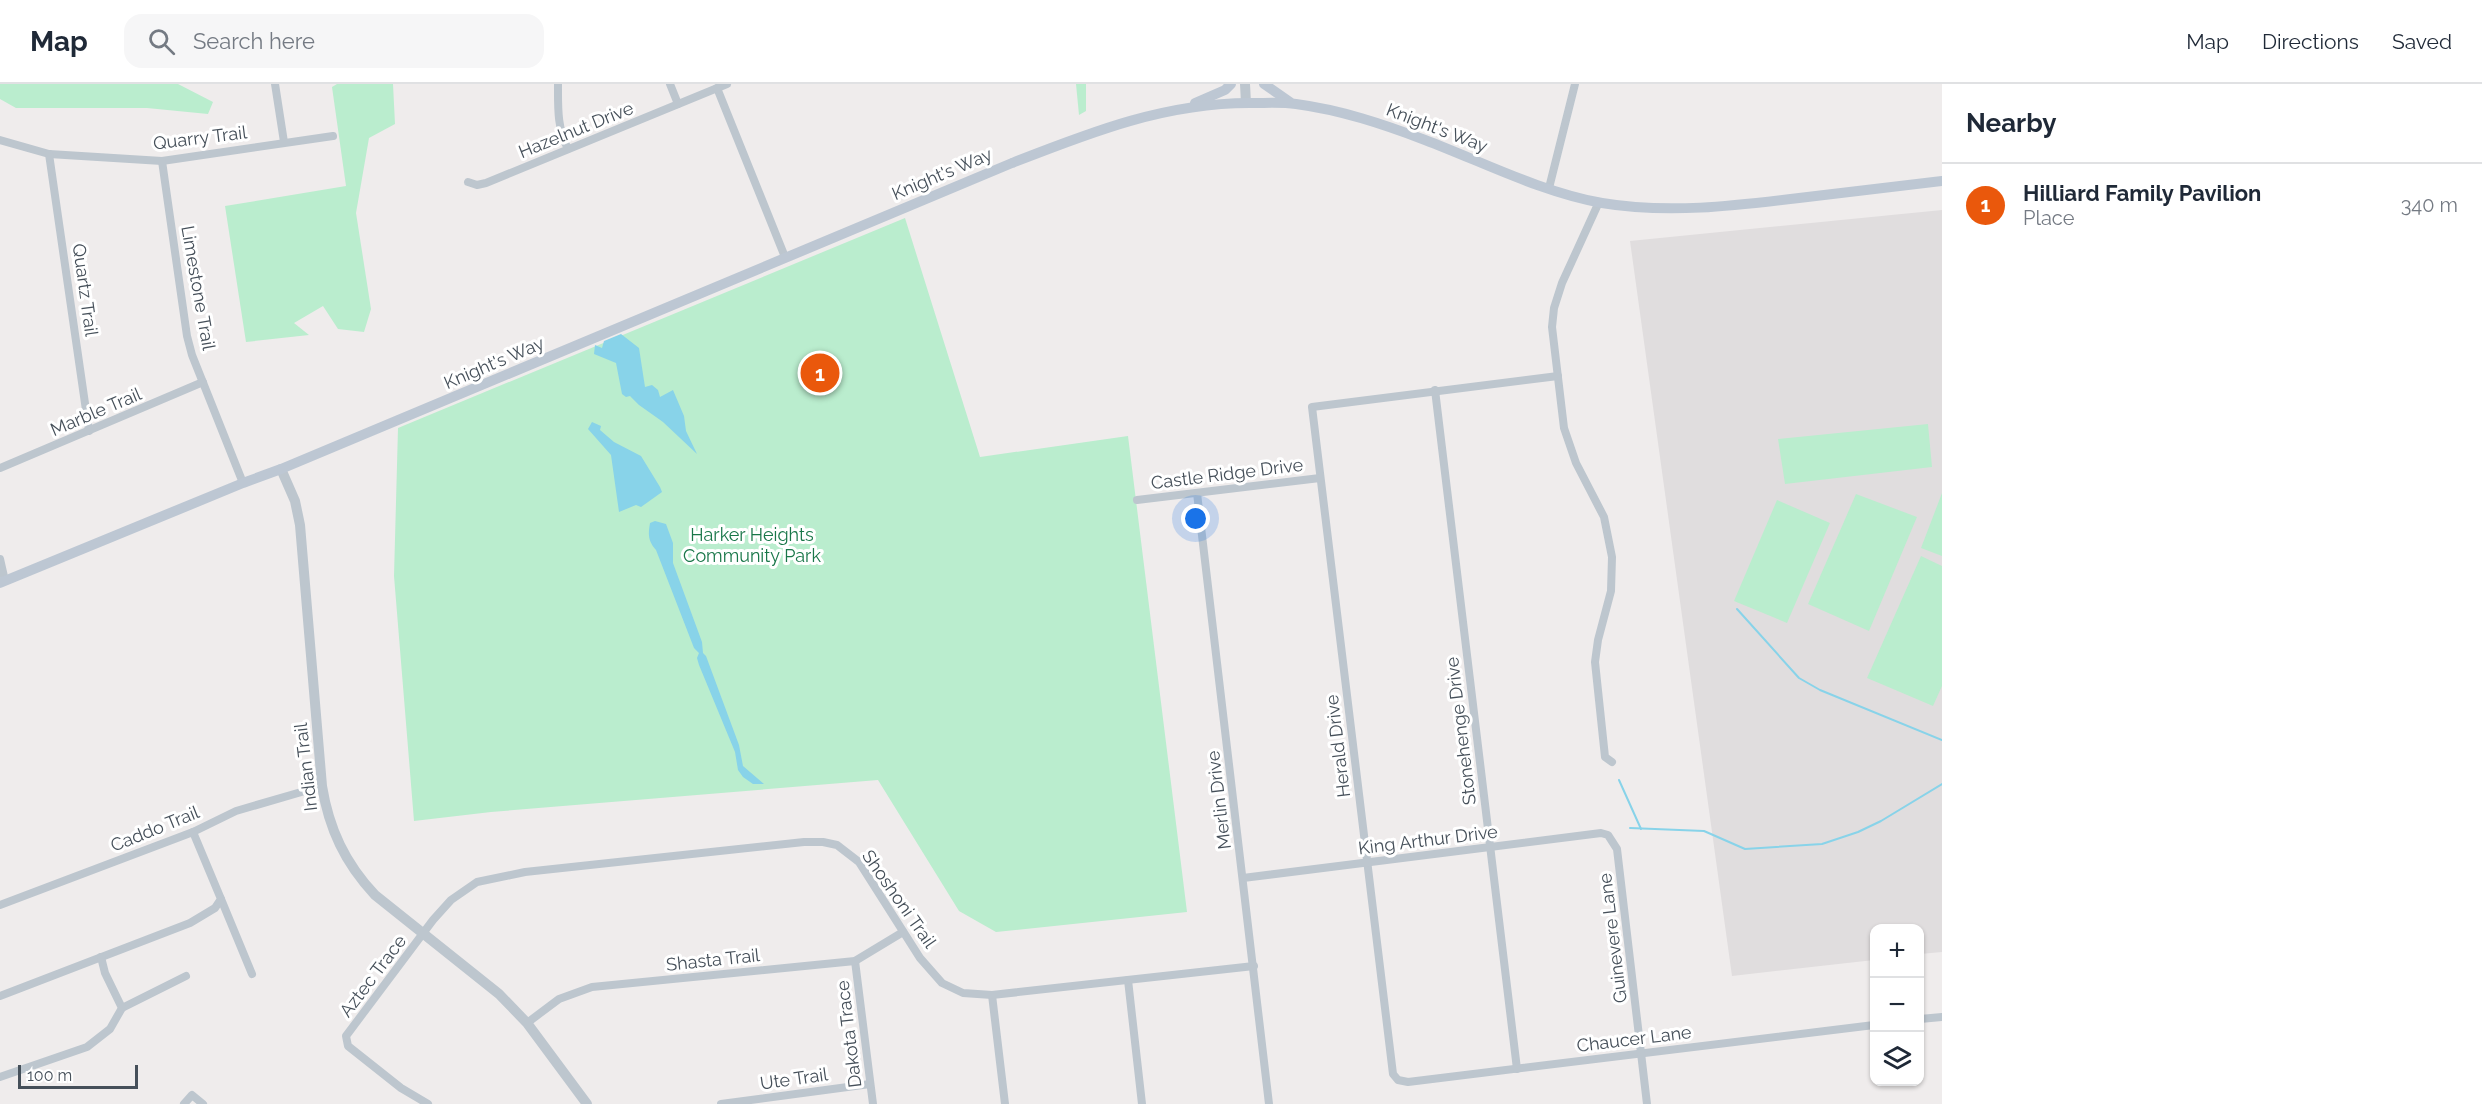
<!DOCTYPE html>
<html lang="en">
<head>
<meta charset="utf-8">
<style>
  :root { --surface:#fff; --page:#f6f6f7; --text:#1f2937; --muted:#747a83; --line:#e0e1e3; --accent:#ea580c }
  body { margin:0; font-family:Raleway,sans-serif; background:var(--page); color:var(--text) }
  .controls { position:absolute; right:18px; bottom:18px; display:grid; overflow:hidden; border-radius:12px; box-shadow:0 2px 4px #0004 }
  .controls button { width:54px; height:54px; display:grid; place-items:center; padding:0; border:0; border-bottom:2px solid var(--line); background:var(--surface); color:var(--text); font:30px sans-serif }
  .scale { position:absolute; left:18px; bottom:15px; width:120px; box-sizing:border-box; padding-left:6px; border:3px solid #454f59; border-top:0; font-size:16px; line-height:21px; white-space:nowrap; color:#454f59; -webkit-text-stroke:4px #fff; paint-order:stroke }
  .you { position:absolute; left:1196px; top:435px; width:21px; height:21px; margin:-15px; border:4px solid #fff; border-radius:50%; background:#1a73e8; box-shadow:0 0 0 9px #1a73e833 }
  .badge { display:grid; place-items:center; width:39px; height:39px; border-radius:50%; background:var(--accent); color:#fff; font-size:20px; font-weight:700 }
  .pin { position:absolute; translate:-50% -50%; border:3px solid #fff; box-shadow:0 2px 6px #0006 }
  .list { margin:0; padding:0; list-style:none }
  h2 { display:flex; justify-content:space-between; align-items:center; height:78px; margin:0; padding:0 24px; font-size:26px }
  h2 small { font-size:20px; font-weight:400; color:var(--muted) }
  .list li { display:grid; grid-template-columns:39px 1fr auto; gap:18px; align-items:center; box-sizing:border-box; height:84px; padding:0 24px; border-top:2px solid var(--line) }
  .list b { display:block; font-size:22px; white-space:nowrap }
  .list p { margin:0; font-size:20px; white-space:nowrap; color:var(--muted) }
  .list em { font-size:20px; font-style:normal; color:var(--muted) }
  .icon { flex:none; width:33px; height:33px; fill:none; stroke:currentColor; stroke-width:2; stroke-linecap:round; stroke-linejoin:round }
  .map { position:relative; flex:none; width:1942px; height:1020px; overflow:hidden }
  header { display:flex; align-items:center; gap:36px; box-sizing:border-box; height:84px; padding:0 30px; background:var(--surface); border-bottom:2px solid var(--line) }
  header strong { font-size:28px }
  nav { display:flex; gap:33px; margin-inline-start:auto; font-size:21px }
  .search { width:420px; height:54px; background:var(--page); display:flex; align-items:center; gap:15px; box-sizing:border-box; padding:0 21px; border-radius:18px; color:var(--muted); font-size:22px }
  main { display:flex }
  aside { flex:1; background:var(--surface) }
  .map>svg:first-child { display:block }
</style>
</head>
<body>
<header>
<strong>Map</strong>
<div class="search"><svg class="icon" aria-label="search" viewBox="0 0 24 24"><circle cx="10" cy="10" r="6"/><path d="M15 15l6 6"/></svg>Search here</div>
<nav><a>Map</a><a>Directions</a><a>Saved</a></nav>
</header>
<main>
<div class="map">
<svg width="1942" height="1020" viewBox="0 0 1942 1020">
  <rect width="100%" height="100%" fill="#efecec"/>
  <!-- education -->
  <polygon fill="#e0ddde" points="1942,126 1942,868 1920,870 1920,844 1874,844 1874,876 1732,892 1630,157"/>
  <!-- green -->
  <g fill="#baedce">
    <polygon points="0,0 178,0 213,18 208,30 147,24 16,24 0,15"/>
    <polygon points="337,0 393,0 395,40 369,54 356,129 371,225 364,248 338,245 323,222 294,239 309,251 246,258 225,122 346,102 332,3"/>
    <polygon points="1076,0 1086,0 1086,27 1079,31"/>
    <polygon points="905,134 980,373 1128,352 1187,828 996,848 959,827 878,696 491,728 414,737 394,492 398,344"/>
    <polygon points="1928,340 1932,383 1785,400 1778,355"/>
    <polygon points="1942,409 1942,472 1921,464"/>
    <polygon points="1856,410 1917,433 1869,547 1808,520"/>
    <polygon points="1777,416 1830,439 1787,539 1734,517"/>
    <polygon points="1921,472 1942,482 1942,602 1933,622 1867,594"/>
  </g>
  <!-- water -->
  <g fill="#88d3e9">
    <polygon points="621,250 639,264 645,303 652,301 658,306 660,313 673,306 684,332 686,347 697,370 663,338 639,321 630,312 626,313 622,310 616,279 594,270 595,261 602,264 604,257"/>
    <polygon points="592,338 601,342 600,346 614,358 641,372 660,403 662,408 641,423 636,421 619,428 611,371 588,345"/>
    <path d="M655,437L666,440L673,459V479L702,558L703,569L706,572L739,661L743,682L764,700H753L743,693L738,686L735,668L699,581L697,574L699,569L694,564L656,466C648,457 648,451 650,439Z"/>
  </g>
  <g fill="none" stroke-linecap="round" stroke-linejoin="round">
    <!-- stream -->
    <g stroke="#88d3e9" stroke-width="2">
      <polyline points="1737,525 1799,594 1820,606 1942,656"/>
      <polyline points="1619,696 1641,745"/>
      <polyline points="1630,744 1704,747 1745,765 1822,760 1858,748 1881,737 1942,700"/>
    </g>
    <!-- minor -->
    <g stroke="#bdc6ce" stroke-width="8">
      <polyline points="275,0 284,58"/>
      <path d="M558,0C558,23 557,44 568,65"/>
      <polyline points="670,0 678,20"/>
      <polyline points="717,4 785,173"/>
      <polyline points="0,56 49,70 162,77 333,52"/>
      <polyline points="49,70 89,347"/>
      <polyline points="162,77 187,252 192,271 243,399"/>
      <polyline points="468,98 477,101 486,99 727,0"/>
      <polyline points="1549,104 1575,0"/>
      <polyline points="1599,118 1562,199 1554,224 1552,243 1564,344 1576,379 1604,433 1612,473 1611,507 1598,556 1595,578 1605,673 1612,678"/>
      <polyline points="1558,292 1312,323 1393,990 1398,996 1408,998 1874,941"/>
      <polyline points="1435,306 1517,985"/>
      <polyline points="0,384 203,298"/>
      <polyline points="1197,409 1269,1020"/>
      <polyline points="1137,416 1320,394"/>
      <polyline points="0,475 5,497"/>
      <polyline points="1243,794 1601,749 1608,751 1617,765 1647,1020"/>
      <polyline points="221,815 252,890"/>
      <polyline points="0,821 193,748 236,727 322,702"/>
      <polyline points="855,877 873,1020"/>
      <polyline points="1128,896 1142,1020"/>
      <polyline points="992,911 1005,1020"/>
      <polyline points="0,912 190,839 215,824 221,815 193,748"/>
      <polyline points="122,924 186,892"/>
      <polyline points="1920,935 1942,933"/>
      <polyline points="527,939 559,915 592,903 855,877 903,848"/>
      <polyline points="0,993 87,963 110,945 122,924 105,889 101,873"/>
      <polyline points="184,1020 192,1011 203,1020"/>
      <polyline points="428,1020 401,1004 348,962 346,952 433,836 451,816 477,798 525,788 804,758 823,758 837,761 859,778 920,874 942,899 963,909 992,911 1254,882"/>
      <polyline points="721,1020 870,1000"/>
    </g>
    <!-- tertiary -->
    <g stroke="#bdc6ce" stroke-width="10">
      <polyline points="1245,0 1246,19"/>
      <path d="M281,385L295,417L300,441L322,702C329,745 345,779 375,811L499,910L527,939L587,1020"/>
    </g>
    <!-- secondary -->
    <g stroke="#bdc7d3" stroke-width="10">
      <polyline points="1264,0 1290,18"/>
      <polyline points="1195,19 1225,6 1231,0"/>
      <path d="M0,499L243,399L281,385L1012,79C1091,48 1167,18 1253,19C1267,19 1282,18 1296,20C1341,26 1383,40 1425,56C1483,78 1541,108 1602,119C1667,130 1734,122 1799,114C1846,108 1894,103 1942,97"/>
    </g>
  </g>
  <g text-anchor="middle" stroke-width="6" stroke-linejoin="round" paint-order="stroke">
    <!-- street labels -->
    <g font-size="18" fill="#454f59" stroke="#fff">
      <text transform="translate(1437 44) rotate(21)" y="6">Knight's Way</text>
      <text transform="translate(576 46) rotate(-22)" y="6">Hazelnut Drive</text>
      <text transform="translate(200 54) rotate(-7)" y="6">Quarry Trail</text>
      <text transform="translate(942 90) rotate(-23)" y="6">Knight's Way</text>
      <text transform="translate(198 204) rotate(80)" y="6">Limestone Trail</text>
      <text transform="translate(85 206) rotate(82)" y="6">Quartz Trail</text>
      <text transform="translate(494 279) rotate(-23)" y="6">Knight's Way</text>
      <text transform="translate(96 328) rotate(-23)" y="6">Marble Trail</text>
      <text transform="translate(1227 390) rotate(-7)" y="6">Castle Ridge Drive</text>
      <text transform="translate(1461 647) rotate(-97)" y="6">Stonehenge Drive</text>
      <text transform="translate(1338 662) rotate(-97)" y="6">Herald Drive</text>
      <text transform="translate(306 683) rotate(-97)" y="6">Indian Trail</text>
      <text transform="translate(1219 716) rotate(-97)" y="6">Merlin Drive</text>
      <text transform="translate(155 745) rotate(-22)" y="6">Caddo Trail</text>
      <text transform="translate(1428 756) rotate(-7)" y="6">King Arthur Drive</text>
      <text transform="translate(899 815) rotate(55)" y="6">Shoshoni Trail</text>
      <text transform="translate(1613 854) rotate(-97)" y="6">Guinevere Lane</text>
      <text transform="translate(713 876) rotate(-6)" y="6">Shasta Trail</text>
      <text transform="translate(373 892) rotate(-53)" y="6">Aztec Trace</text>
      <text transform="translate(849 950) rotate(-97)" y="6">Dakota Trace</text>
      <text transform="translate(1634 955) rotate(-7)" y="6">Chaucer Lane</text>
      <text transform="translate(794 995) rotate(-8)" y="6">Ute Trail</text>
    </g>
    <!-- park labels -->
    <g font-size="18" fill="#197749" stroke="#fff">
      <text x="752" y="457">Harker Heights<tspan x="752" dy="21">Community Park</tspan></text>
    </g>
  </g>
</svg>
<div class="controls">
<button>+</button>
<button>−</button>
<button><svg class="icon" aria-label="layers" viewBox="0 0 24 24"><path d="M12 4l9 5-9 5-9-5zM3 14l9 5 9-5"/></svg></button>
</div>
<div class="scale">100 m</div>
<div class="you"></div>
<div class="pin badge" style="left:820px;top:289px">1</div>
</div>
<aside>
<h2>Nearby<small></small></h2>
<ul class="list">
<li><span class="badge">1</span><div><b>Hilliard Family Pavilion</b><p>Place</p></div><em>340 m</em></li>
</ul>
</aside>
</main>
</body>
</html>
